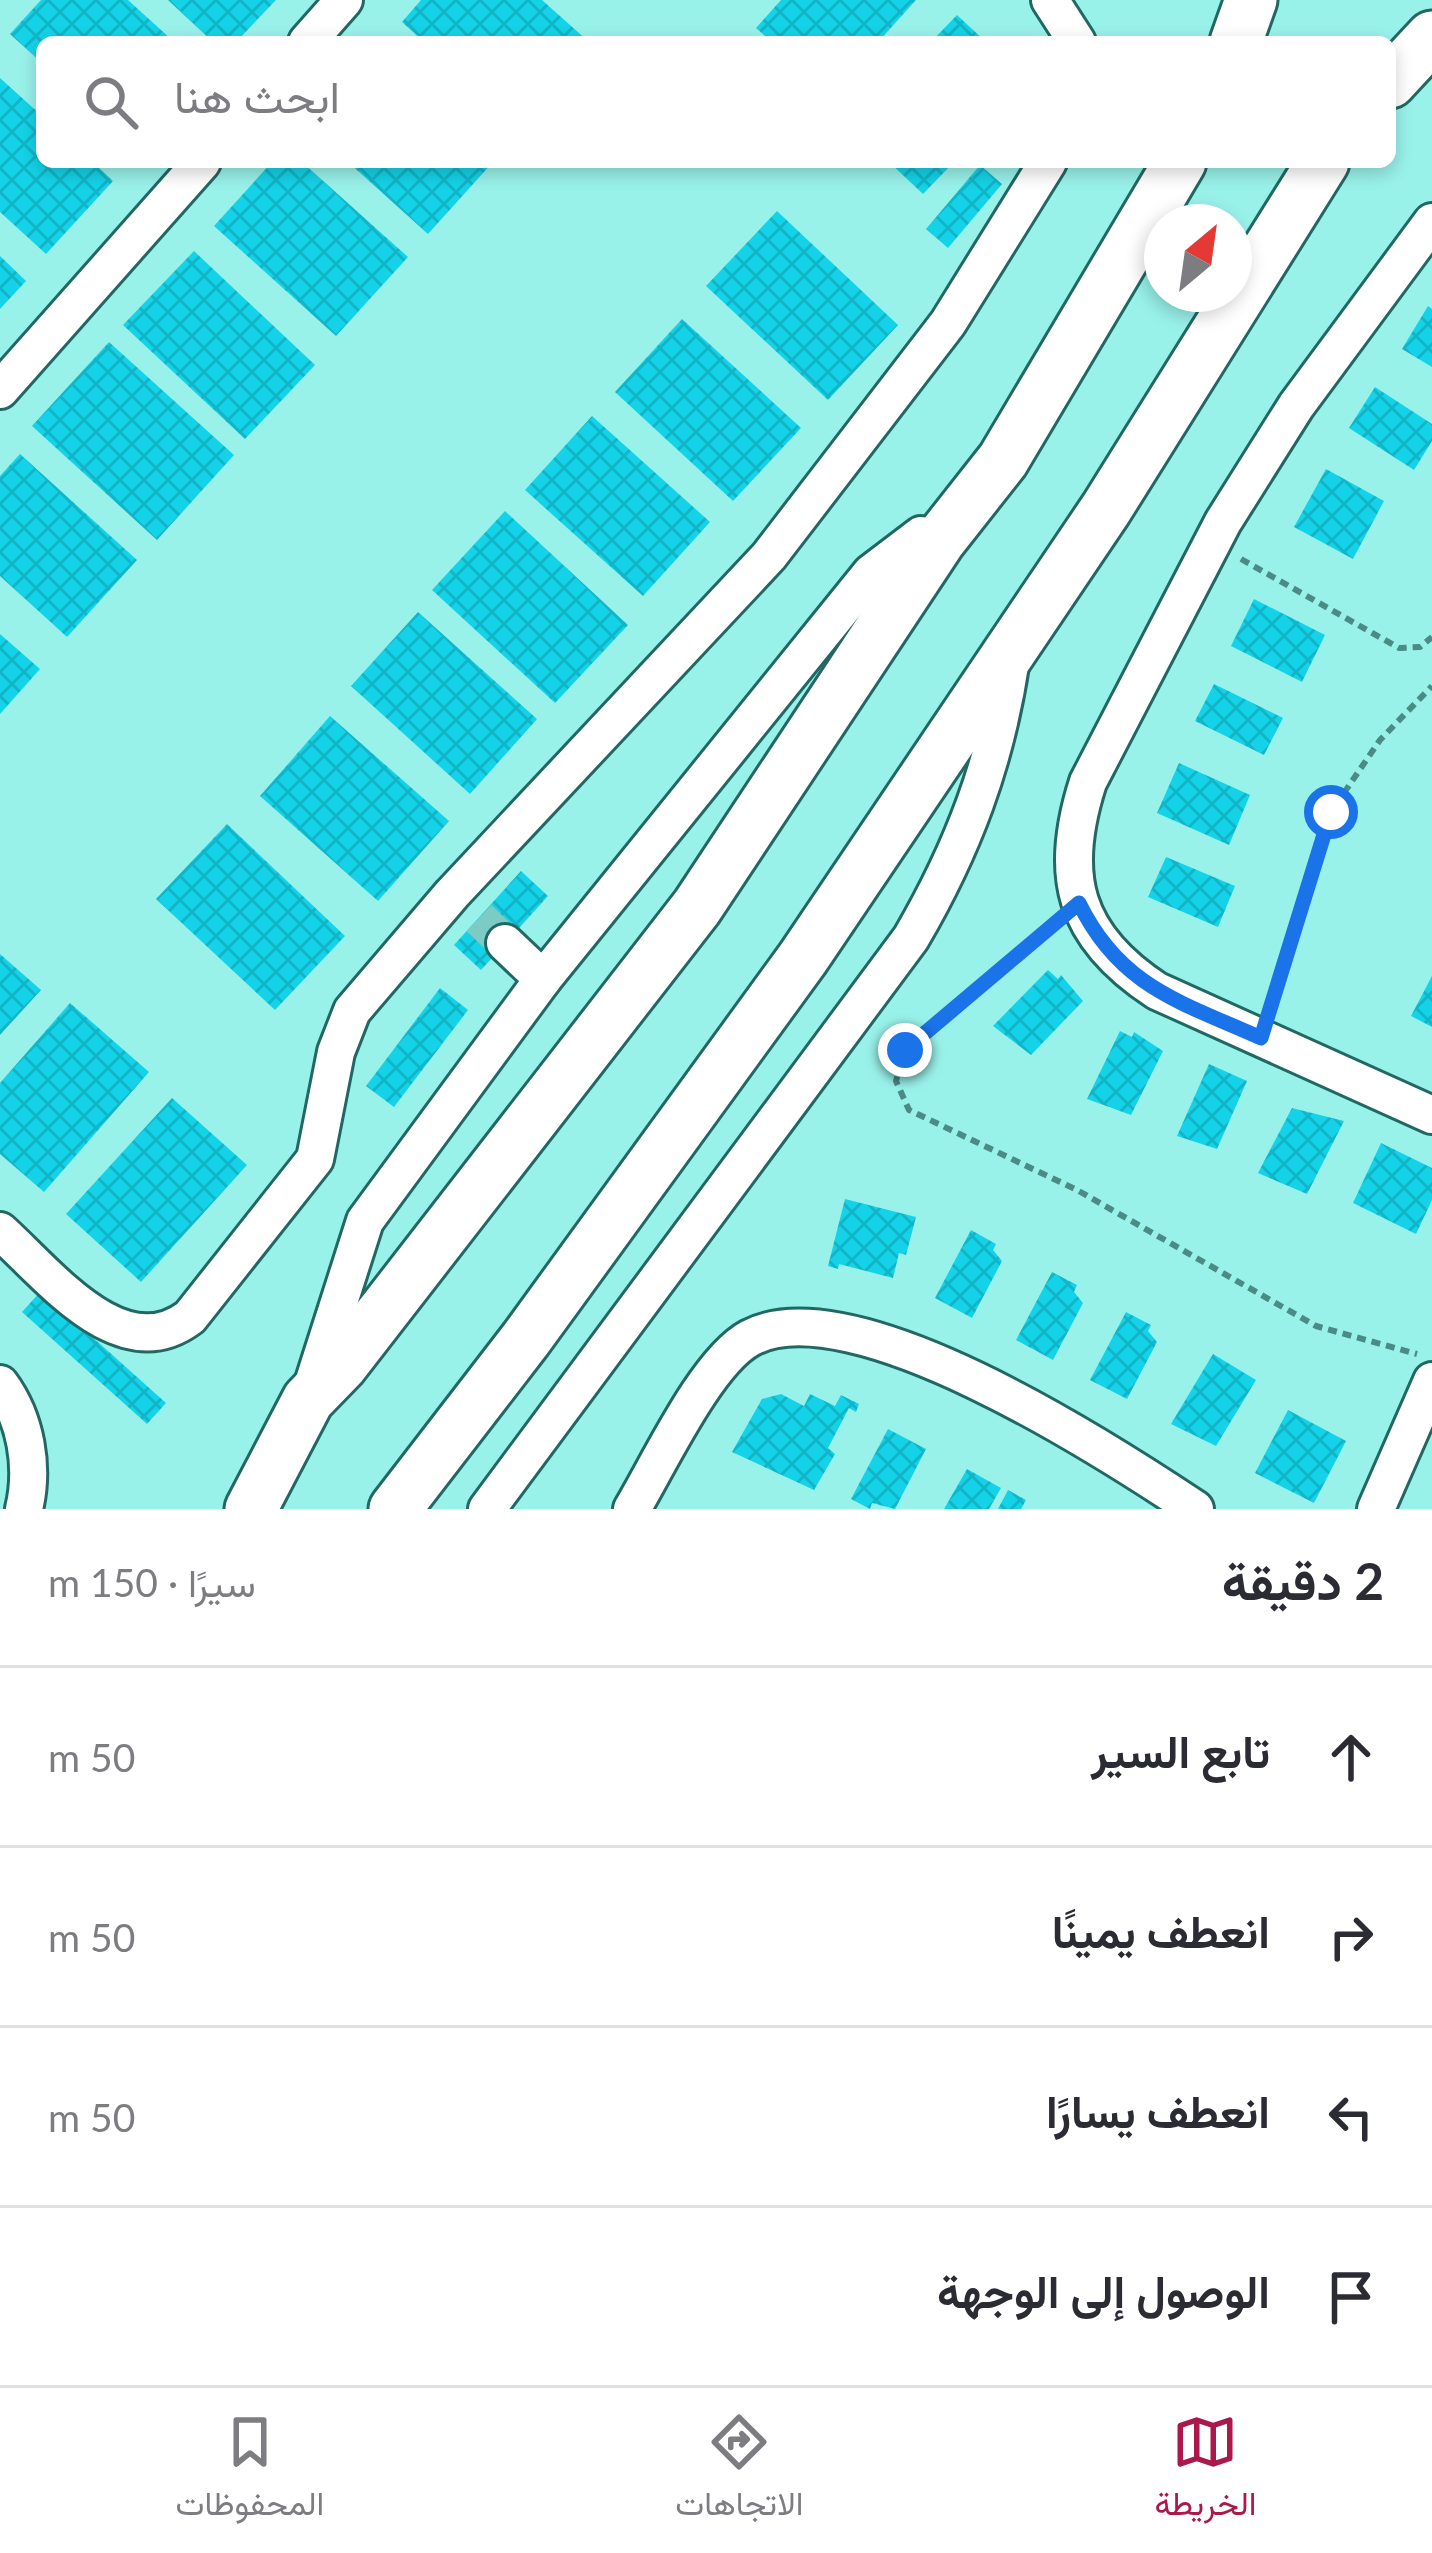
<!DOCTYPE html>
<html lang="ar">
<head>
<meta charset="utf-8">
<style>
  :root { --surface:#fff; --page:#f7f7f7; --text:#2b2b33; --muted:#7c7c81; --line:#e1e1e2; --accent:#ab184c }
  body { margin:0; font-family:Lato,Vazirmatn,sans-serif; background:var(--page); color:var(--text); direction:rtl }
  .compass { position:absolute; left:1144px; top:204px; width:108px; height:108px; border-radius:50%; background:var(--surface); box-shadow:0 6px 18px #0003; rotate:29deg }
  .stop { position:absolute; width:36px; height:36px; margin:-27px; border:9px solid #1a73e8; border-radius:50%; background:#fff }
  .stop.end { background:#1a73e8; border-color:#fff; box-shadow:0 3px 12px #0008 }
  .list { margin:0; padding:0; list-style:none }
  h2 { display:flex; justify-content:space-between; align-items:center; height:156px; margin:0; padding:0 48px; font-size:51px }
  h2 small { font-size:39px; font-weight:400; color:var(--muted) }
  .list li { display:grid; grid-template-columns:78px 1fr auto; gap:36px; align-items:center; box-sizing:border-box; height:180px; padding:0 48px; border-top:3px solid var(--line) }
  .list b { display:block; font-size:45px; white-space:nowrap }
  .list em { font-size:39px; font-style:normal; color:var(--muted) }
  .icon { flex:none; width:66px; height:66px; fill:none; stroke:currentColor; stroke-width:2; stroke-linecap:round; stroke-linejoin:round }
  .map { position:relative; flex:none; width:1432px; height:1509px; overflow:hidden; direction:ltr }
  .search { position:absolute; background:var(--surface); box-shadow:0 6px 18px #0003; left:36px; right:36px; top:36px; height:132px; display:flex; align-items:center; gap:30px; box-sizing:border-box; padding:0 42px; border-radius:18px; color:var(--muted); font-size:45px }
  .sheet { height:876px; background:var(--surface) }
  nav { display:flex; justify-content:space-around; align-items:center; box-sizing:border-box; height:168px; border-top:3px solid var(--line); background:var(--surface); font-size:33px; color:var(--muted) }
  nav a { display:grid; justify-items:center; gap:6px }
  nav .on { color:var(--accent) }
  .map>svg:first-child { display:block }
</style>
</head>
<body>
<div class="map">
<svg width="1432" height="1509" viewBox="0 0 1432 1509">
  <defs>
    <pattern id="building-cross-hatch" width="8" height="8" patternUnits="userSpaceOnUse" patternTransform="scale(3)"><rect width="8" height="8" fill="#14d3e8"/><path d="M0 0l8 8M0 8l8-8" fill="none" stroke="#11b5c7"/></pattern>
  </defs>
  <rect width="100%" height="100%" fill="#99f2ea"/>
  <!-- building -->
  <g fill="url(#building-cross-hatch)">
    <polygon points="41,0 128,0 172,40 42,42 42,63 10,34"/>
    <polygon points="168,0 276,0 236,42 213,42"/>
    <polygon points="421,0 542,0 589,42 424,42 402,22"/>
    <polygon points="781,0 916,0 878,42 772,42 756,28"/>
    <polygon points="957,15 986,42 931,42"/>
    <polygon points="0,78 42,116 42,162 93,162 113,181 46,254 0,212"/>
    <polygon points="272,162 302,162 408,257 336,336 214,226"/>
    <polygon points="348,162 493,162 428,234"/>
    <polygon points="889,162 954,162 923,194"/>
    <polygon points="980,165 1002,184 948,248 926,229"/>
    <polygon points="777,211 898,325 828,400 706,286"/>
    <polygon points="194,251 315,365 245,439 123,325"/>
    <polygon points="0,256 26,281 0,309"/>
    <polygon points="1428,306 1432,309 1432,367 1402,349"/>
    <polygon points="682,319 801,428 733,501 615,392"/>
    <polygon points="109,342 234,455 157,540 32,426"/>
    <polygon points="1375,387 1432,424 1432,441 1414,470 1349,428"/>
    <polygon points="592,416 710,522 643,596 525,490"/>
    <polygon points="20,454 137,560 67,637 0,576 0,476"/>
    <polygon points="1326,469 1384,501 1353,559 1294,527"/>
    <polygon points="505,511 628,625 555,703 432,590"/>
    <polygon points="1254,599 1325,635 1302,682 1231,646"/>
    <polygon points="418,612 537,719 470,794 351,686"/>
    <polygon points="0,634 40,669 0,714"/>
    <polygon points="1214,684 1283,718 1264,755 1195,721"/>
    <polygon points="330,716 449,821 378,901 260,796"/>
    <polygon points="1179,763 1250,795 1229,845 1157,813"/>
    <polygon points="227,824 345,936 275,1010 156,899"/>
    <polygon points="1166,857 1235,886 1218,927 1148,897"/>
    <polygon points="521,871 548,896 481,970 454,945"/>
    <polygon points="0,954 41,990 0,1035"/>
    <polygon points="1048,970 1058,979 1061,975 1083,1001 1031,1055 993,1026"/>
    <polygon points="1432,976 1432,1027 1411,1016"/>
    <polygon points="440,988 468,1010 394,1107 366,1086"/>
    <polygon points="70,1003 149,1072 44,1192 0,1154 0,1083"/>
    <polygon points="1120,1031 1132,1037 1134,1032 1163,1051 1131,1115 1087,1099"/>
    <polygon points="1209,1064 1247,1081 1217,1149 1177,1136"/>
    <polygon points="172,1098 247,1165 141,1282 66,1214"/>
    <polygon points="1292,1108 1344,1121 1307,1194 1258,1173"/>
    <polygon points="1381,1143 1432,1168 1432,1200 1416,1234 1353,1203"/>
    <polygon points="845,1199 916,1217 906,1255 899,1253 893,1278 839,1264 838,1269 828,1266"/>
    <polygon points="971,1230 996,1244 993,1250 1002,1261 972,1318 935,1298"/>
    <polygon points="1052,1272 1077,1285 1074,1292 1083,1303 1053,1360 1016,1340"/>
    <polygon points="41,1291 166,1403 147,1424 22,1312"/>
    <polygon points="1126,1312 1151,1325 1148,1331 1157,1342 1127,1399 1090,1380"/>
    <polygon points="1213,1354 1256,1380 1216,1446 1171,1424"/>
    <polygon points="781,1394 804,1406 810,1394 835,1406 841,1395 859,1404 856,1412 849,1408 828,1448 835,1454 814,1490 732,1452 762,1399"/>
    <polygon points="1288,1410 1346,1441 1314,1503 1255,1473"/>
    <polygon points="888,1429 926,1449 895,1509 872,1503 870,1509 851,1499"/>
    <polygon points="967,1469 1001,1488 989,1509 944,1509"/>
    <polygon points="1008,1490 1026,1500 1021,1509 998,1509"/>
  </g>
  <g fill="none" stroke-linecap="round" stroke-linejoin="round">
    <!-- street-tunnel -->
    <polyline stroke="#7ccbc4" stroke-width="36" stroke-dasharray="36 18" stroke-linecap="butt" points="479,918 505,943"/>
    <defs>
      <g id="street">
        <polyline points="1050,0 1077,42"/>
        <polyline points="307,42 344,0"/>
        <path d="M1432,222L1296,406L1223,522L1088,782C1058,875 1073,936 1157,991L1432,1115"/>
        <polyline points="0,390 202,162"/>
        <polyline points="505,943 543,979"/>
        <path d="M0,1231C50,1276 121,1369 190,1317L315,1159L336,1052L352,1011L452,894L769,556L948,323L1048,162"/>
        <path d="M0,1384C26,1419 34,1467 24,1509"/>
        <polyline points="311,1390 365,1221 543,979 871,573 921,535 940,540"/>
        <path d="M487,1509L911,938C963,849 996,762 1011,659"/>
        <path d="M632,1509C659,1464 706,1362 750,1338C851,1284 1108,1451 1195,1509"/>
        <polyline points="1376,1509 1432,1381"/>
      </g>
      <g id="secondary">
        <polyline points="1236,42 1251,0"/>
        <polyline points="1390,82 1432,37"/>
        <polyline points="251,1509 308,1400 341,1366 697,907 940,540 1003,460 1180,162"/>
        <polyline points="395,1509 526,1339 803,958 1106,509 1323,162"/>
      </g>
    </defs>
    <!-- street casing -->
    <use href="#street" stroke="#216863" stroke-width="42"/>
    <!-- secondary casing -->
    <use href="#secondary" stroke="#216863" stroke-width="57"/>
    <!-- path -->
    <g stroke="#4b8b85" stroke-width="6" stroke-dasharray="9 6" stroke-linecap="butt">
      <polyline points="1241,559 1399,648 1420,647 1432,637"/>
      <polyline points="1056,923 905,1050 896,1081 909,1110 1077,1190 1316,1326 1417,1354"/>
      <polyline points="1271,1005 1331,812 1380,740 1432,686"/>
    </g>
    <!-- street -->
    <use href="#street" stroke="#fff" stroke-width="36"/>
    <!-- secondary -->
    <use href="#secondary" stroke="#fff" stroke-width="51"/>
  </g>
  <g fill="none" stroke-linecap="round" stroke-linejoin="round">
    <!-- route -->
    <path stroke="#1a73e8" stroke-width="15" d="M905,1050L1079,903C1120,987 1181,1002 1261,1038L1331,812"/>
  </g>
</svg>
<svg class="compass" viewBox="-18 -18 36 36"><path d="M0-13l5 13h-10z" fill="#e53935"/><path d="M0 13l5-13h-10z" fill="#7c7c81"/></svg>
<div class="stop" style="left:1331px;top:812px"></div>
<div class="stop end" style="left:905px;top:1050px"></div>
<div class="search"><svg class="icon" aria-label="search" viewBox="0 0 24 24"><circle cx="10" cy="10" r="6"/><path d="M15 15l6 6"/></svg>ابحث هنا</div>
</div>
<section class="sheet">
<h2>2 دقيقة<small>سيرًا · 150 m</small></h2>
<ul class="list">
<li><svg class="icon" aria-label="ahead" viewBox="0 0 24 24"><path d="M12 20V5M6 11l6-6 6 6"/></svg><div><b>تابع السير</b></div><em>50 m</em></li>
<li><svg class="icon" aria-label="right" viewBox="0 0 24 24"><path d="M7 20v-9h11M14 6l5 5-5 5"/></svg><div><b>انعطف يمينًا</b></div><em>50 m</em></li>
<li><svg class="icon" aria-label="left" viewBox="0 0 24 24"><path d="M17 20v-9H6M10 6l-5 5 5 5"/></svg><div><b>انعطف يسارًا</b></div><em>50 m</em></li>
<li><svg class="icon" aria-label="arrive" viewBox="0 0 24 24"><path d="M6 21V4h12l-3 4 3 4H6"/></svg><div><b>الوصول إلى الوجهة</b></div></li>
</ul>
</section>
<nav>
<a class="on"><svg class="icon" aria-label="map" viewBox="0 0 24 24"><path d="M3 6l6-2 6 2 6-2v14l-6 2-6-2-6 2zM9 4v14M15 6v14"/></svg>الخريطة</a>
<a><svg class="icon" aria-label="directions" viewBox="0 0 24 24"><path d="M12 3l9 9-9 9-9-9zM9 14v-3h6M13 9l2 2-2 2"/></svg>الاتجاهات</a>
<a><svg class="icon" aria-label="saved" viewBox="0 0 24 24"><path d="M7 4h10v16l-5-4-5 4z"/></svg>المحفوظات</a>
</nav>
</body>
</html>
